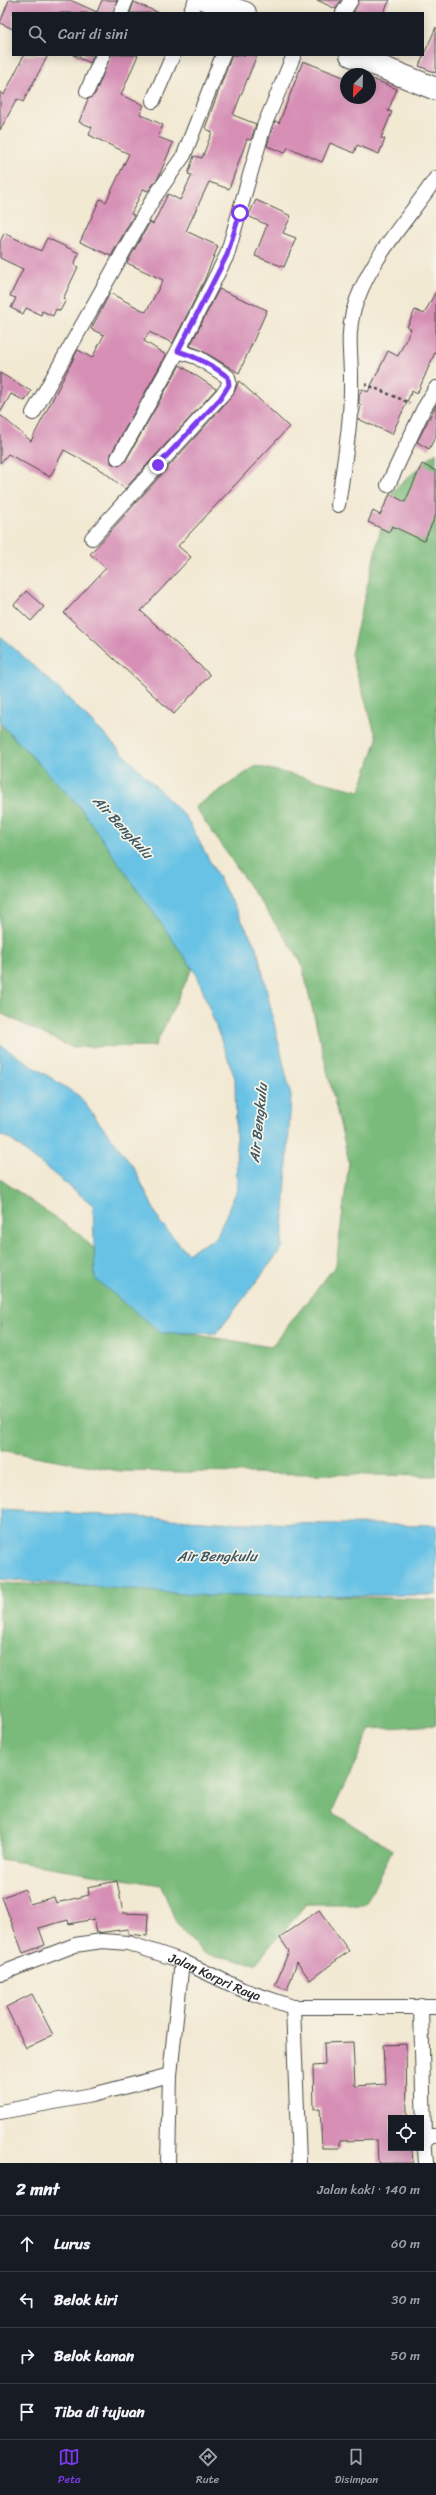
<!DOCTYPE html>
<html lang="id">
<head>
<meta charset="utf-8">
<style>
  :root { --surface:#171b24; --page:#20242c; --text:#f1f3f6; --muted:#9ea1a6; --line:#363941; --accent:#7c3aed }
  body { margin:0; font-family:Sriracha,sans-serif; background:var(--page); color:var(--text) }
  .controls { position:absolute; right:12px; bottom:12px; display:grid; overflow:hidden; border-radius:0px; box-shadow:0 2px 10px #0003 }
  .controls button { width:36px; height:36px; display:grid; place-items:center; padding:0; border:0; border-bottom:1px solid var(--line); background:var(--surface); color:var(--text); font:20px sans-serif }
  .compass { position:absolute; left:340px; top:68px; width:36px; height:36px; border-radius:50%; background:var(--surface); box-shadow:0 2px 10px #0003; rotate:203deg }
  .stop { position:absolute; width:12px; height:12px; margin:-9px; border:3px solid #7c3aed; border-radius:50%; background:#fff }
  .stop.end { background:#7c3aed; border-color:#fff; box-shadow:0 1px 4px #0008 }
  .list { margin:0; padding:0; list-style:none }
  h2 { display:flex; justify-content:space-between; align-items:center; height:52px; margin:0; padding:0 16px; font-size:17px }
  h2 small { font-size:13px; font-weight:400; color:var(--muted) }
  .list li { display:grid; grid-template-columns:26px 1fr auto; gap:12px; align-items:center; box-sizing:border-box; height:56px; padding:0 16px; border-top:1px solid var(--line) }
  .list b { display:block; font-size:15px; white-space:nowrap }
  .list em { font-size:13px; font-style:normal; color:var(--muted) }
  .icon { flex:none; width:22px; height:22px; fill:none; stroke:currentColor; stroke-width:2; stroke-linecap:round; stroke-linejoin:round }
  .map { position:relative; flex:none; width:436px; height:2163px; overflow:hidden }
  .search { position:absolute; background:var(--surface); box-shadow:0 2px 10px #0003; left:12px; right:12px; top:12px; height:44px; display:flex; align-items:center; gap:10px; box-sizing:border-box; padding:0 14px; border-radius:0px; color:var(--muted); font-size:15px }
  .sheet { height:276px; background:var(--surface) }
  nav { display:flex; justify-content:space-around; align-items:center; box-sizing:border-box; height:56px; border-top:1px solid var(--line); background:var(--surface); font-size:11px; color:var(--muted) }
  nav a { display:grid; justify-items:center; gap:2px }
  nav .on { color:var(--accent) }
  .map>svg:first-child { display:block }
</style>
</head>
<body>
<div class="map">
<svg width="436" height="2163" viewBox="0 0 436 2163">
  <rect width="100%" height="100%" fill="#f7f3e8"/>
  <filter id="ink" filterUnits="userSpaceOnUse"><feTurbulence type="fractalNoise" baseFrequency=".025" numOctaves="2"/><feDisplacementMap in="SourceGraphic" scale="8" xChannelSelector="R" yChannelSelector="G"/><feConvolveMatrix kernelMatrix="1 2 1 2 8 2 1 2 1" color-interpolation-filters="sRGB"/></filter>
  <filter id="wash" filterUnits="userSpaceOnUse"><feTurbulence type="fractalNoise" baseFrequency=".012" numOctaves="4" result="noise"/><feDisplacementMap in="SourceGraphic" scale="16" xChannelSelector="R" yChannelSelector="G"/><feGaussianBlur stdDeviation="0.9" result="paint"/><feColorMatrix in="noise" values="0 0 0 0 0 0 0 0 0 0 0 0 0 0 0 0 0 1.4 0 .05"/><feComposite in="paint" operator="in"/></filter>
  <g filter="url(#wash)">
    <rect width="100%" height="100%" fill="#f2e9d3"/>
    <!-- forest -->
    <g fill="#7abb7b" stroke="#527353">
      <polygon points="436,452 436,1476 120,1471 0,1450 0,1179 80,1235 179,1332 271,1347 336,1265 349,1162 301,961 195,807 256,766 360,791 377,739 351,654 389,495"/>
      <polygon points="0,713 161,901 192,969 155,1046 71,1047 0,1013"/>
      <polygon points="0,1583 436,1600 436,1725 371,1729 332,1812 392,1850 366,1904 306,1904 255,1964 202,1953 176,1922 161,1885 0,1859"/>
    </g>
    <!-- water -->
    <g fill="#68c2e5" stroke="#4a7688">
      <polygon points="0,636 53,683 186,817 257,949 291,1096 282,1248 217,1333 161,1333 95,1279 93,1205 10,1139 0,1135 0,1045 79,1096 134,1168 160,1222 187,1253 216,1238 237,1190 235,1078 197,975 79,806 0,723"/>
      <polygon points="0,1509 236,1523 436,1525 436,1595 207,1596 0,1579"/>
    </g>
    <g id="blocks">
      <!-- building -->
      <g fill="#d68eb5">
        <polygon points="9,0 70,0 97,12 102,0 117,0 113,13 13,13 13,29 0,23"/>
        <polygon points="317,0 341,0 336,9"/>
        <polygon points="359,0 390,0 383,13 353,13"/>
        <polygon points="134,2 159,13 130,13"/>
        <polygon points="436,27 436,73 419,66"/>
        <polygon points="24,55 48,55 23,102 17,99 0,130 0,92 4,95"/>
        <polygon points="73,55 94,55 90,63"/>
        <polygon points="111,55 138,55 121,95 144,105 140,114 163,125 158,137 173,143 158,178 148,191 143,189 131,214 134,215 111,256 80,242 100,199 106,202 129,154 89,135 92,127 79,122 88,99 95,94"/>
        <polygon points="232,55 257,55 233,115 256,124 251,140 247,139 229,189 209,182 186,231 218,246 204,281 173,343 149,332 144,341 166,355 111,454 111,463 118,466 125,462 180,365 216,389 125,489 103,471 64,450 50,477 8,454 0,463 0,415 31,441 78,350 92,358 104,335 91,329 110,293 146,312 163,280 127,263 150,222 153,224 168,194 180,200 192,175 188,174 194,156 202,158 212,132 205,128"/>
        <polygon points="303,61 346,78 346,98 370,98 370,78 397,89 388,111 392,112 381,138 385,139 379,154 357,145 354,153 330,143 322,162 288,147 285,153 267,146 275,121 279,123"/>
        <polygon points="256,200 291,216 283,233 296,238 284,267 255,256 267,225 248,216"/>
        <polygon points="4,233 41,251 47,238 79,253 74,265 78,267 63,299 66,300 60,311 56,309 53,316 42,311 41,315 26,308 23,314 11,308 16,298 10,296 23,269 0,258 0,242"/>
        <polygon points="219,289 267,310 239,373 201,350 190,346"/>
        <polygon points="436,291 436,350 417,394 412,391 392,434 358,419 361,405 359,404 359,396 362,389 368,392 388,351 398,356 411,329 407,327 415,310 424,314"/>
        <polygon points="0,373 31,391 25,401 11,394 0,413"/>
        <polygon points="239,381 289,427 178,546 191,557 141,611 210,675 174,714 64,613 106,568 90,554 233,395"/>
        <polygon points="436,405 436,436 429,449 417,442"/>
        <polygon points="422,464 436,471 436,515 424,541 392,526 389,532 368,522 373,511 380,515 390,494 405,502"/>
        <polygon points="26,591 44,607 31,621 14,605"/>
        <polygon points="117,1881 123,1913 148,1914 147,1936 128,1934 128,1929 97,1933 94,1919 69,1924 68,1920 39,1928 45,1945 23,1953 2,1897 25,1889 30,1904 54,1897 56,1903 89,1895 88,1887"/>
        <polygon points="319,1910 349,1951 310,1980 297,1962 287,1990 275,1985 289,1951 280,1938"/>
        <polygon points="32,1994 53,2035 26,2048 6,2007"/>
        <polygon points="353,2042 355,2086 385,2084 383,2045 406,2044 407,2118 391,2118 391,2148 412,2148 413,2163 378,2163 377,2140 340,2141 340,2148 322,2148 320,2108 314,2109 313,2066 325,2065 324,2043"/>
      </g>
    </g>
  </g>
  <g filter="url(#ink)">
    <use href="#blocks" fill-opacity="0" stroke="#494844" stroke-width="1"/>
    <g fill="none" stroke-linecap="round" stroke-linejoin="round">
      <defs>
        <g id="street">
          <polyline points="121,13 126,0"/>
          <polyline points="190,13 196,0"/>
          <polyline points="343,13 351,0"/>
          <polyline points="87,91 103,55"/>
          <polyline points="153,101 173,55"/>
          <polyline points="33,413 153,199 184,155 223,55"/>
          <polyline points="118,458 178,351 227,255 264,126 294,55"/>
          <polyline points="388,485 423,410 436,388"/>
          <path d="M338,505C344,463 352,421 351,378C351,355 347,335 353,312C367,261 407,221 436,178"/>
          <polyline points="92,538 227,389 229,382 228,377 197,357 178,351"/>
          <path id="s1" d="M0,1974L75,1945L102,1941L128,1943L182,1961L243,1990L293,2007H436"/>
          <polyline points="421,2006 424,2136 436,2136"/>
          <polyline points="293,2007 299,2163"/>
          <polyline points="0,2112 92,2095 170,2075 182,1961"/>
          <polyline points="424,2136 426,2163"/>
          <polyline points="168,2163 170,2075"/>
        </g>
        <g id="primary">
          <polyline points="207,0 245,13"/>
          <polyline points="351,55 436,89"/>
        </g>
      </defs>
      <!-- street casing -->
      <use href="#street" stroke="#494844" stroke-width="16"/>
      <!-- primary casing -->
      <use href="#primary" stroke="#494844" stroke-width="24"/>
      <!-- path -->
      <polyline stroke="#494844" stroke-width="2.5" stroke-dasharray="3 3" stroke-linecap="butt" points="365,384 410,403"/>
      <!-- street -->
      <use href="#street" stroke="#fff" stroke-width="14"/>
      <!-- primary -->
      <use href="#primary" stroke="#fff" stroke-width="22"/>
    </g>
  </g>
  <g fill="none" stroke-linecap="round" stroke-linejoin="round" filter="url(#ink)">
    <!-- route -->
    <path stroke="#7c3aed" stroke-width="5" d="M158,465L220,399L229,385L228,377C212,365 197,357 178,351L227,255L240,213"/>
  </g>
  <g text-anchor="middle" stroke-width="3.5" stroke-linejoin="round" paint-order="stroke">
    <!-- street labels -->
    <g font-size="13" fill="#2b2b2b" stroke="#f7f3e8">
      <text dy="5" stroke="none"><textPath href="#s1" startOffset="227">Jalan Korpri Raya</textPath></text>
    </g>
    <!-- water labels -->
    <g font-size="14" font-style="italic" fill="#3d5863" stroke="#f7f3e8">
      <text transform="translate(123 827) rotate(47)" y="5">Air Bengkulu</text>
      <text transform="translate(258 1123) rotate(-84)" y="5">Air Bengkulu</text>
      <text x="217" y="1561">Air Bengkulu</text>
    </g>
  </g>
</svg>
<div class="controls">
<button><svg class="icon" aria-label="locate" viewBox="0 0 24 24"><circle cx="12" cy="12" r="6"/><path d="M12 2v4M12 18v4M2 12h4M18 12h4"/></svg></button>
</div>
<svg class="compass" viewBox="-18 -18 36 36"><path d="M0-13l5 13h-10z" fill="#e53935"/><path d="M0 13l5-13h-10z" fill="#9ea1a6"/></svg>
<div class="stop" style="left:240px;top:213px"></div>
<div class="stop end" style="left:158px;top:465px"></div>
<div class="search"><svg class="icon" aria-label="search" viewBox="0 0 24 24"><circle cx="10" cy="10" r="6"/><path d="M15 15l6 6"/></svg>Cari di sini</div>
</div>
<section class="sheet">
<h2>2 mnt<small>Jalan kaki · 140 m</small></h2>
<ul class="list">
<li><svg class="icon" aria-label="ahead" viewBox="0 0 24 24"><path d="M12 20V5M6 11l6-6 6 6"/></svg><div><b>Lurus</b></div><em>60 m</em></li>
<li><svg class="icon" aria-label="left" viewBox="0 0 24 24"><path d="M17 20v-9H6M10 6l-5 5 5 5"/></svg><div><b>Belok kiri</b></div><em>30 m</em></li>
<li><svg class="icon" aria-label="right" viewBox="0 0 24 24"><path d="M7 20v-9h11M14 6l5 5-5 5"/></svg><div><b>Belok kanan</b></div><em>50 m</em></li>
<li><svg class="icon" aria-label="arrive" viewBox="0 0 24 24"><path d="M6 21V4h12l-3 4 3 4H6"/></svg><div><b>Tiba di tujuan</b></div></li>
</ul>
</section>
<nav>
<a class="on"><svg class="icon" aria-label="map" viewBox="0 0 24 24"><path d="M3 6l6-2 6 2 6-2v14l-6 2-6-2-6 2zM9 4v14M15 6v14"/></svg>Peta</a>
<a><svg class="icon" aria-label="directions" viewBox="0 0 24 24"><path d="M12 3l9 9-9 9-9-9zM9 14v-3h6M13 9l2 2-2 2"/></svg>Rute</a>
<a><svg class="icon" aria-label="saved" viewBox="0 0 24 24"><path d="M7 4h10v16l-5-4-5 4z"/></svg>Disimpan</a>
</nav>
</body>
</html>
